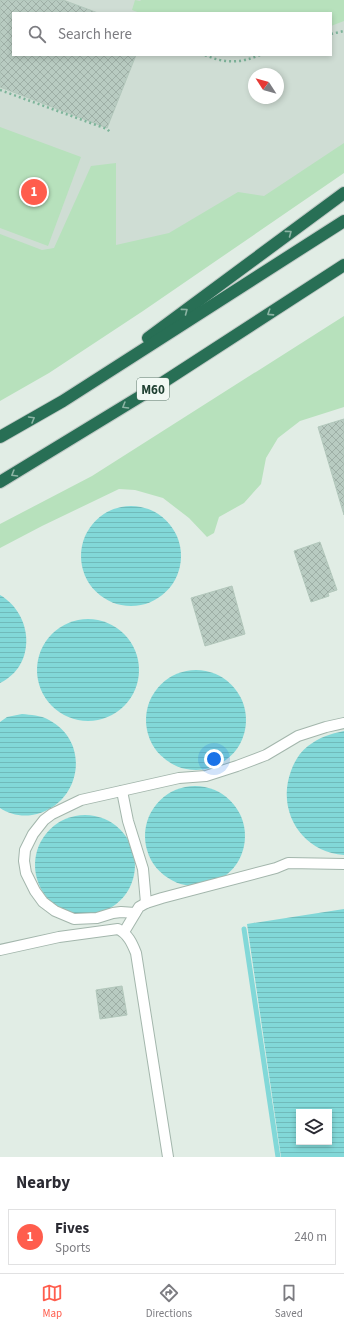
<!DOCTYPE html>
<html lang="en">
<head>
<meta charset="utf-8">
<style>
  :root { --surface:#fff; --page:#f2f2f3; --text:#2b2b33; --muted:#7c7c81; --line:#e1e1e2; --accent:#ff5d4d }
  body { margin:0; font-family:"Source Sans 3",sans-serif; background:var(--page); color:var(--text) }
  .controls { position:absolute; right:12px; bottom:12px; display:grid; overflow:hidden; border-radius:0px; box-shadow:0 2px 6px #0003 }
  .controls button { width:36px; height:36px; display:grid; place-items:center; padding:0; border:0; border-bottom:1px solid var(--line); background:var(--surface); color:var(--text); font:20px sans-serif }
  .compass { position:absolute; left:248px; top:68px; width:36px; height:36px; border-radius:50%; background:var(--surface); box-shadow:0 2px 6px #0003; rotate:306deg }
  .you { position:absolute; left:214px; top:759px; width:14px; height:14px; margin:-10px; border:3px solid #fff; border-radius:50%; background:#1a73e8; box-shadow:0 0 0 6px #1a73e833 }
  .badge { display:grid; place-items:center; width:26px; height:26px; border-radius:50%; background:var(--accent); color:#fff; font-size:13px; font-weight:700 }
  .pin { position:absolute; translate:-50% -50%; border:2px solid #fff; box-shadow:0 1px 4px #0006 }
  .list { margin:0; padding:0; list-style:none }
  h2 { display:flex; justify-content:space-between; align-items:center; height:52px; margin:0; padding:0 16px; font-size:17px }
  h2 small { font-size:13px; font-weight:400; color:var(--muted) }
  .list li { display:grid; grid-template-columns:26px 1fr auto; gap:12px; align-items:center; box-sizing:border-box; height:56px; margin:0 8px 8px; padding:0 8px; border:1px solid var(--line); border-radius:0px }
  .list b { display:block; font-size:15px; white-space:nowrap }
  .list p { margin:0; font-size:13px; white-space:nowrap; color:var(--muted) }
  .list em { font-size:13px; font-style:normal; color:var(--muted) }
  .icon { flex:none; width:22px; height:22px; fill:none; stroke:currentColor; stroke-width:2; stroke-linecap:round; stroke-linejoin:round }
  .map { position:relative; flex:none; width:344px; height:1157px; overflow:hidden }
  .search { position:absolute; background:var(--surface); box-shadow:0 2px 6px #0003; left:12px; right:12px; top:12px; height:44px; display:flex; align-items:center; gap:10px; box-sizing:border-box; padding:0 14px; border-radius:0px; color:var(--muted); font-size:15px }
  .sheet { height:116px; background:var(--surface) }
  nav { display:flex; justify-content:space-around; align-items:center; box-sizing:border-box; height:56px; border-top:1px solid var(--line); background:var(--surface); font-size:11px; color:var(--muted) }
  nav a { display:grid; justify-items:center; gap:2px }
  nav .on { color:var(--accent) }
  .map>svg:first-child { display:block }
</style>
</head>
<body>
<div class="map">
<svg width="344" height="1157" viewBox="0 0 344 1157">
  <defs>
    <pattern id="water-rules" width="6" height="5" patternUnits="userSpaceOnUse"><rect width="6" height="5" fill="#82d8d8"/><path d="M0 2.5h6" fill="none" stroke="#70baba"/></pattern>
    <pattern id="building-cross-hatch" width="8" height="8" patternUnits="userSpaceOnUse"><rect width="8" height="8" fill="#b8cbc1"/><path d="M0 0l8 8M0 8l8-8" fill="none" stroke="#9eafa6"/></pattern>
  </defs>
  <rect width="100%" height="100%" fill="#e1ede5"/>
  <!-- built -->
  <path fill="#cfddd4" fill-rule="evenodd" d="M0,0H344V155L0,365ZM13,13H331V55H13ZM254,74H278V98H254Z"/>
  <!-- green -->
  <g fill="#b7e1bc">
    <polygon points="135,0 140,1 141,0 344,0 344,21 331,26 331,13 140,13 132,10"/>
    <polygon points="0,127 81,157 48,246 0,228"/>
    <polygon points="344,143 344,173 143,311 49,373 0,401 0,234 42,250 54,248 91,166 116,163 116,245 169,233 238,192 264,196"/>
    <polygon points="344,316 344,407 300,421 278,438 266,458 261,484 244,503 219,517 214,533 207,537 189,518 163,498 135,490 119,489 42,526 0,548 0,524 92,476"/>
  </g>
  <!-- water -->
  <g fill="url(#water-rules)" fill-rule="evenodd">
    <circle cx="131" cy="556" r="50"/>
    <path d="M0,595C33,614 37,665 0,683Z"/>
    <circle cx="88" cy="670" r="51"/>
    <circle cx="196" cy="720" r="50"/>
    <path d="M22,714C31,715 40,715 49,720C93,743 80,807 32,815C21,817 9,814 0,808V722L7,717Z"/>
    <path d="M344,731V855C302,852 276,811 291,771C294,762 300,752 308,746C320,737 330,734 344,731Z"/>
    <circle cx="195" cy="836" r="50"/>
    <circle cx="85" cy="865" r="50"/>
    <path d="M344,909V1157H281L247,924ZM299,1112H329V1142H299Z"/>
  </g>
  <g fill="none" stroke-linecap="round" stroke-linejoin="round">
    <!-- stream -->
    <polyline stroke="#82d8d8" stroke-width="5" points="244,929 278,1157"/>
  </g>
  <!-- building -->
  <g fill="url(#building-cross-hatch)" stroke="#b2c7bb">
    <polygon points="0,0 63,0 98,13 13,13 13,55 136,55 107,128 0,87"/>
    <polygon points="344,419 344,515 318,427"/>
    <polygon points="320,542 337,590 328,593 329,596 311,602 294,551"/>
    <polygon points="232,586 245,634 205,646 191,598"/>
    <polygon points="122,986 127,1015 100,1019 96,990"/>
  </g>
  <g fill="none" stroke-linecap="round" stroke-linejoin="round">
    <defs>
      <g id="service">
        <polyline points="122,791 128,821 143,869 146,903"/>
        <polyline points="135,913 121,912 113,913 97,918 74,919 55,911 43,902 35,891 26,873 24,861 25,850 33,834 44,820 52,814 81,800 179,778 206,776 237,766 266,755 298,736 326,727 344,723"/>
        <polyline points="124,932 139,907 146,903 162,898 276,868 288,863 344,864"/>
        <path d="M0,950L59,937L118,929C128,934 132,943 136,953L168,1157"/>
      </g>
      <g id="motorway">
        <polyline points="148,338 344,193"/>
        <polyline points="0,437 63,401 344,221"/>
        <polyline points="0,482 159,385 344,265"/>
      </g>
    </defs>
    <!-- service casing -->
    <use href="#service" stroke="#a3b6ac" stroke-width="12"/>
    <!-- motorway casing -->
    <use href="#motorway" stroke="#c0cac6" stroke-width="14"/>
    <!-- path -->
    <g stroke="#7db49a" stroke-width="2.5" stroke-dasharray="2 3" stroke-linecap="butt">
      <polyline points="331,34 344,31"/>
      <path d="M205,55C225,64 241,63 260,55"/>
      <polyline points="0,90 107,129 110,132"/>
    </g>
    <!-- service -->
    <use href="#service" stroke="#fff" stroke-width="10"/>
    <!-- motorway -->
    <use href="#motorway" stroke="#286f55" stroke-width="12"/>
  </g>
  <!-- one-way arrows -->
  <defs><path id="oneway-chevron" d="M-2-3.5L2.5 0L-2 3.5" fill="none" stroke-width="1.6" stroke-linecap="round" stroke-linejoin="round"/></defs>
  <g stroke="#8cb4a4">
    <use href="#oneway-chevron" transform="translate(289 233) rotate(-37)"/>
    <use href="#oneway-chevron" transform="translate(185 311) rotate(-37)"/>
    <use href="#oneway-chevron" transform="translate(270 313) rotate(147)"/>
    <use href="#oneway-chevron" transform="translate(125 406) rotate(149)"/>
    <use href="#oneway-chevron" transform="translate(32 419) rotate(-30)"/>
    <use href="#oneway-chevron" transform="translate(14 474) rotate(149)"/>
  </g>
  <g text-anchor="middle" stroke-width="3.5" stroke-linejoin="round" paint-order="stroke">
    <!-- shield labels -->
    <rect fill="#f1f9f4" stroke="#5e786c" stroke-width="1" x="137" y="378" width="32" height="22" rx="3"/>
    <g font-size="13" font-weight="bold" fill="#1f4032">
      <text x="153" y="394">M60</text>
    </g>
  </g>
</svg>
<div class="controls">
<button><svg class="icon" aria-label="layers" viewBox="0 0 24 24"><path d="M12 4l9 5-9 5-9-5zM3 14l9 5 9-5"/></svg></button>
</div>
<svg class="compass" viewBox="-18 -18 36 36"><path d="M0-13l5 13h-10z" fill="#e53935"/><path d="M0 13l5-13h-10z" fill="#7c7c81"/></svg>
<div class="you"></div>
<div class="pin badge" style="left:34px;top:192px">1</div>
<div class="search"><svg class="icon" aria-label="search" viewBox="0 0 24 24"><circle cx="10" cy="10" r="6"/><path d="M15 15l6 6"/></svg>Search here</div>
</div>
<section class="sheet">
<h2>Nearby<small></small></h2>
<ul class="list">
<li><span class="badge">1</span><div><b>Fives</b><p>Sports</p></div><em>240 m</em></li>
</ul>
</section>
<nav>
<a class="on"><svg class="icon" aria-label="map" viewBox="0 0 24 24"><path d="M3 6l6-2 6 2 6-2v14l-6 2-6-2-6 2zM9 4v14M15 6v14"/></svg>Map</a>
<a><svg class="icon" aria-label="directions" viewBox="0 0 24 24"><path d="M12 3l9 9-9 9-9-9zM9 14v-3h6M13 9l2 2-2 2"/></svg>Directions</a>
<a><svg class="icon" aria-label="saved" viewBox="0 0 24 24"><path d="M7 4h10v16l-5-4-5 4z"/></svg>Saved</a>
</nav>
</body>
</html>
